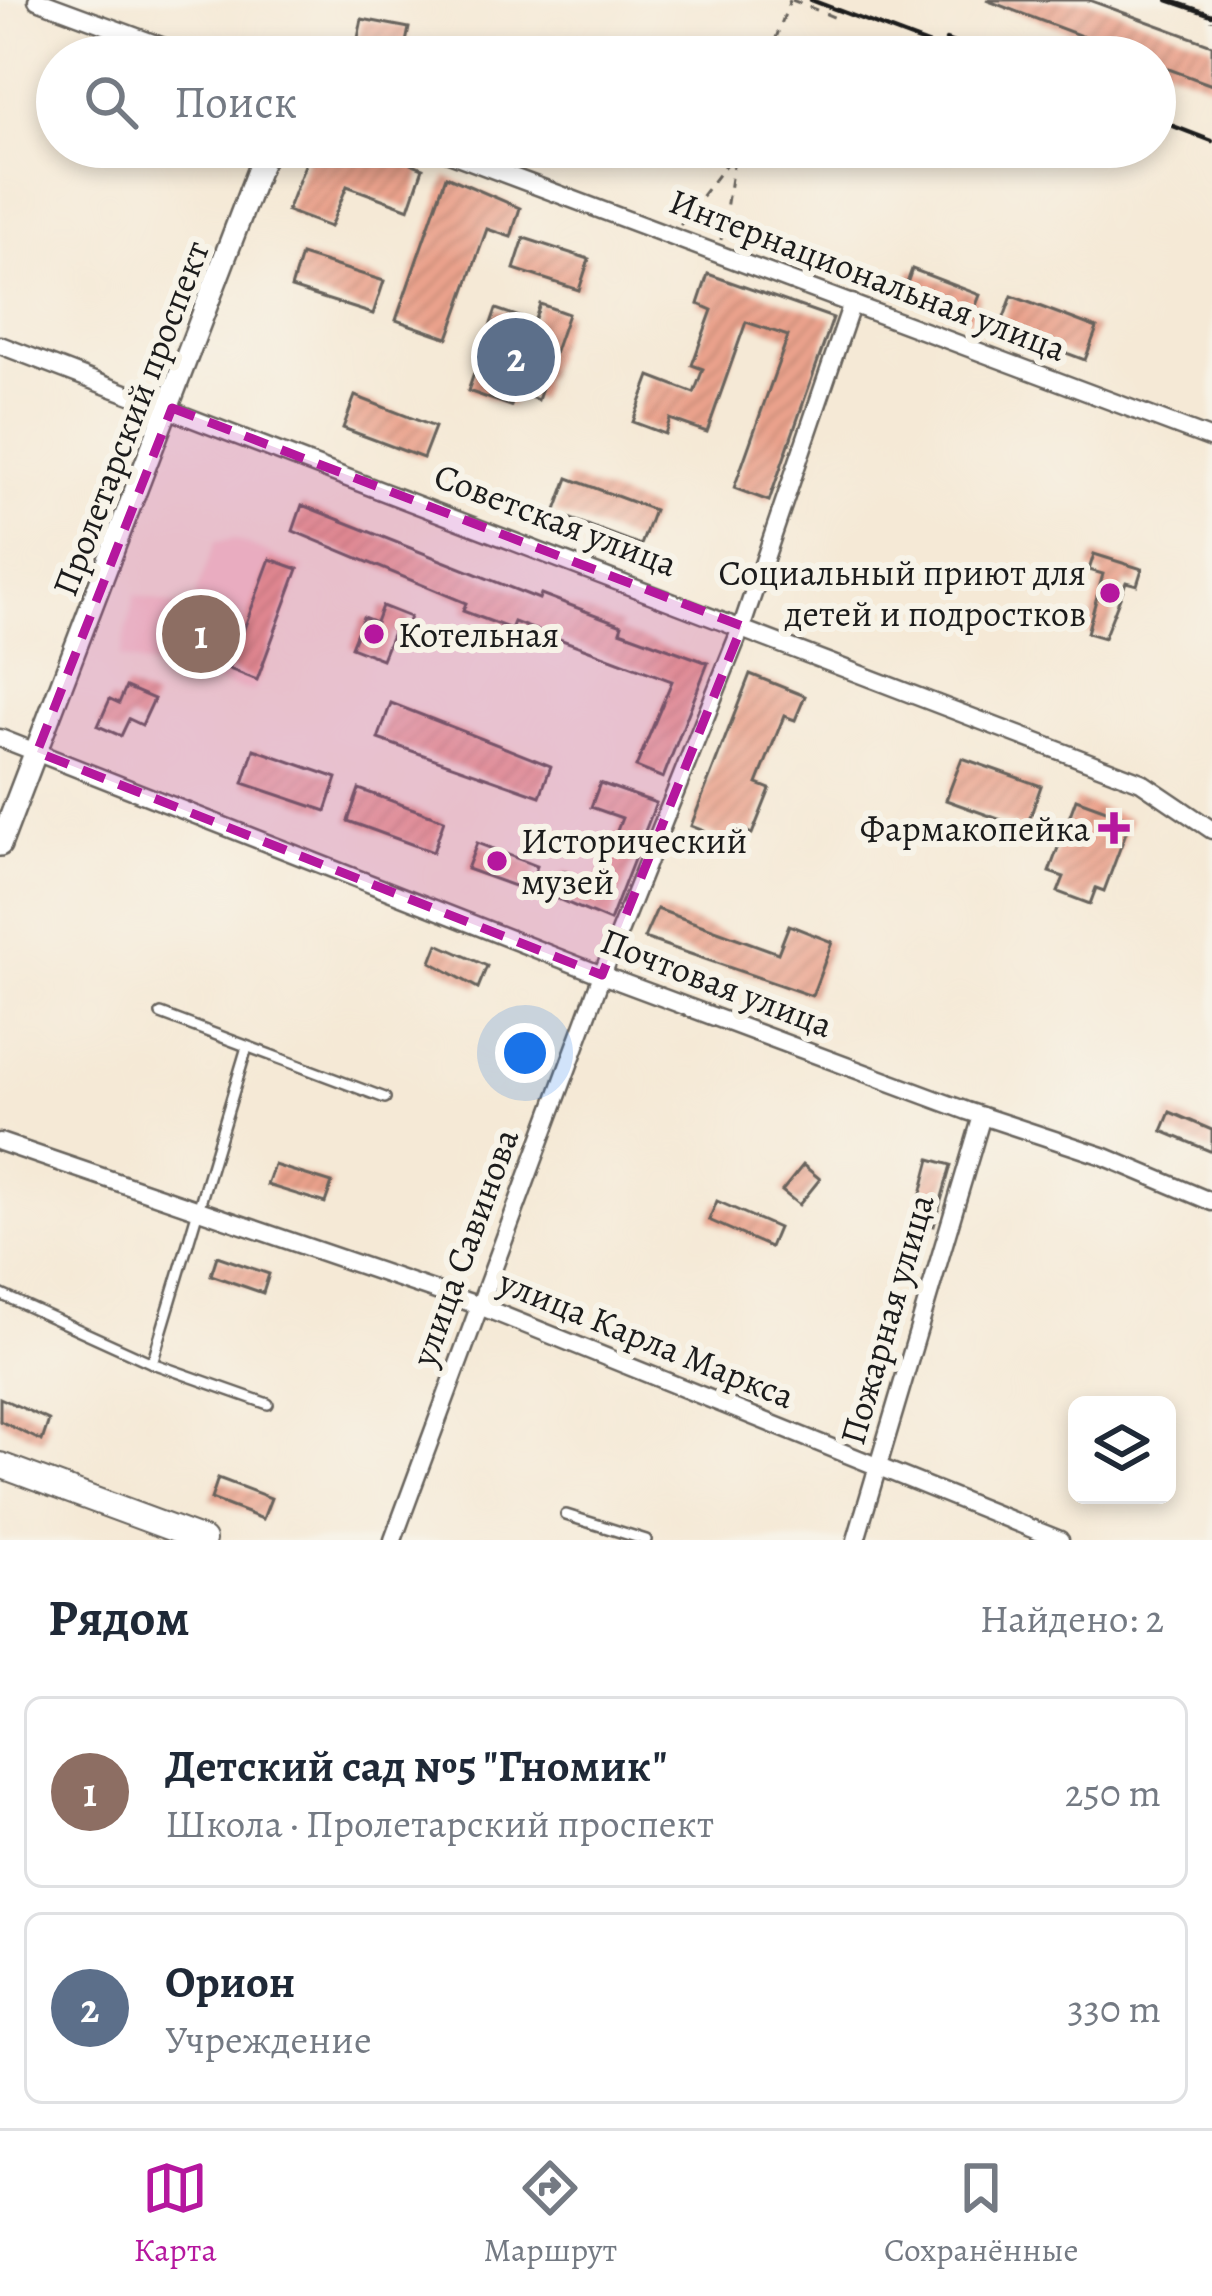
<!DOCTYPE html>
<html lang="ru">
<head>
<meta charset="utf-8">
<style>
  :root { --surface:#fff; --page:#f2f2f3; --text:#1f2937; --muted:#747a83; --line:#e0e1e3; --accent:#b5179e }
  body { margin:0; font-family:Alegreya,serif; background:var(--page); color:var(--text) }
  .controls { position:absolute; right:36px; bottom:36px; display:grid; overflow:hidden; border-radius:18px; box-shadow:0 6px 18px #0003 }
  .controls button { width:108px; height:108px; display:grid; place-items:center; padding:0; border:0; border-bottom:3px solid var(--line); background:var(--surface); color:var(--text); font:60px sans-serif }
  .you { position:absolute; left:525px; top:1053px; width:42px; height:42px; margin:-30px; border:9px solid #fff; border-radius:50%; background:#1a73e8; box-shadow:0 0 0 18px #1a73e833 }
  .badge { display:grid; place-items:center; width:78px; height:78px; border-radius:50%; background:var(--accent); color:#fff; font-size:39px; font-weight:700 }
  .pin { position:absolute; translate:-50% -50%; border:6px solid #fff; box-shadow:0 3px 12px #0006 }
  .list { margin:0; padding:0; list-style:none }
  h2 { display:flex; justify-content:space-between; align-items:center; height:156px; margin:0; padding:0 48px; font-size:51px }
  h2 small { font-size:39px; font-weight:400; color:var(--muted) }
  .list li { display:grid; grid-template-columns:78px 1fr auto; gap:36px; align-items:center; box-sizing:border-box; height:192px; margin:0 24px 24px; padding:0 24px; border:3px solid var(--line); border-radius:18px }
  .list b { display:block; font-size:45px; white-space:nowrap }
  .list p { margin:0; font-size:39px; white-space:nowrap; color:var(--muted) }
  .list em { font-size:39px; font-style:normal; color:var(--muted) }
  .icon { flex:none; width:66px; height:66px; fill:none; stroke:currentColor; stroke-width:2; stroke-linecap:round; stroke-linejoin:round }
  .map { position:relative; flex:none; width:1212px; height:1540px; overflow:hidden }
  .search { position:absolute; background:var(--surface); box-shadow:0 6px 18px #0003; left:36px; right:36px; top:36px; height:132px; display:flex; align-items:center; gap:30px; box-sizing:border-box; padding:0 42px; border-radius:66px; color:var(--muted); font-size:45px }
  .sheet { height:588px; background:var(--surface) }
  nav { display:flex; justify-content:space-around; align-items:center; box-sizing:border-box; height:168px; border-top:3px solid var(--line); background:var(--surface); font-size:33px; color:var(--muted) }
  nav a { display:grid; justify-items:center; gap:6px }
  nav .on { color:var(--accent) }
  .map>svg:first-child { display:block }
</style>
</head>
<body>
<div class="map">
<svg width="1212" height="1540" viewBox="0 0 1212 1540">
  <defs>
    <pattern id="building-hatch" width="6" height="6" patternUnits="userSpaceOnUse" patternTransform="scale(3)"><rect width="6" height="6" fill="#eaa28c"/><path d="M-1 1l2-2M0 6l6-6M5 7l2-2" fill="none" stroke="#c88b78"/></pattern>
  </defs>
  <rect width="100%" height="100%" fill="#f7f3e8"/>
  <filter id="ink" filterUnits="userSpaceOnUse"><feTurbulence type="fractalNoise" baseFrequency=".00833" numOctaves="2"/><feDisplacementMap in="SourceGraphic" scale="24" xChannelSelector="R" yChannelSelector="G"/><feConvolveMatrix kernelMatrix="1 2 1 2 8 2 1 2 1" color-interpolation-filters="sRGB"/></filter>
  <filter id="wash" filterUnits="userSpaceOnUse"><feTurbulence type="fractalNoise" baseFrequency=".004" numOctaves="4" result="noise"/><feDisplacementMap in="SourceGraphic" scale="48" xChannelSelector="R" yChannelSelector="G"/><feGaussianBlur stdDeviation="2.7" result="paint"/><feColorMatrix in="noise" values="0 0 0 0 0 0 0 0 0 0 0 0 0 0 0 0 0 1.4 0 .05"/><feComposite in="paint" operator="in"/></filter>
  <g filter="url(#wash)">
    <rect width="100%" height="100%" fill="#f5e9d6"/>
    <!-- built -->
    <polygon fill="#f7d1c8" points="234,539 304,568 254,692 120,658 135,595 191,609 215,542"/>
    <g id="blocks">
      <!-- building -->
      <g fill="url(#building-hatch)">
        <polygon points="986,0 1089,0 1212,45 1212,85 1155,64 1155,57 1137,57"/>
        <polygon points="362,19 409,28 403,57 354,57"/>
        <polygon points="312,147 371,147 423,168 409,209 347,186 330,227 287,211"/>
        <polygon points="446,176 520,208 511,237 487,229 448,338 396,320"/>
        <polygon points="524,238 589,259 579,290 514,269"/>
        <polygon points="301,255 384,281 373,314 291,288"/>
        <polygon points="912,269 980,295 970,321 903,295"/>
        <polygon points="708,274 833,318 769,501 734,488 788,336 746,322 707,432 670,419 665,434 633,422 650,376 694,393 703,369 692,365 712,310 698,304"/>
        <polygon points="1012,296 1097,328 1085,360 1000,328"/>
        <polygon points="540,304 568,314 538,400 516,392 511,406 468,391 496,309 534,322"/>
        <polygon points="355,396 435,427 423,458 343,428"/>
        <polygon points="568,478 654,510 641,545 555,513"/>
        <polygon points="302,505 539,599 541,594 622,625 620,631 708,663 663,778 636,767 672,681 514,622 511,629 463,611 466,603 293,531"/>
        <polygon points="1094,554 1142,569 1137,585 1126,582 1104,638 1087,633 1103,574 1089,570"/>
        <polygon points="270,559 298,569 257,680 229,669"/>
        <polygon points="382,606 410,617 402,636 393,632 382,659 351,647 363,617 376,622"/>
        <polygon points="750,674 805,696 795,720 784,716 757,784 770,789 752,834 737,828 732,842 691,826"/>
        <polygon points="126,687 154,699 142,725 129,719 121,736 98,726 110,699 119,703"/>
        <polygon points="391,703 551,766 540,796 378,739"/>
        <polygon points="254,749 337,778 326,811 243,783"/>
        <polygon points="962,758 1041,786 1026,829 946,800"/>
        <polygon points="600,783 656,803 610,921 553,897 564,871 596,884 622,818 591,807"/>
        <polygon points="359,789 444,820 433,852 348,821"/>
        <polygon points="1076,799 1131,819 1104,891 1096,888 1090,904 1058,892 1064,877 1049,872"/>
        <polygon points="477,843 537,866 528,891 467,869"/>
        <polygon points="657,909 778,953 789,925 832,942 812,996 644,938"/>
        <polygon points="438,944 487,966 478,988 431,962"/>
        <polygon points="1170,1112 1212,1130 1212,1152 1162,1131"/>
        <polygon points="930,1159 951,1165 934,1226 914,1221"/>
        <polygon points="274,1165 332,1183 325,1203 267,1185"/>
        <polygon points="803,1165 820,1179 799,1205 782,1191"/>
        <polygon points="717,1201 778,1228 770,1247 709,1220"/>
        <polygon points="217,1256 269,1274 263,1293 211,1275"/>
        <polygon points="0,1398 49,1420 42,1441 0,1421"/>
        <polygon points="218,1478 271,1498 263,1519 211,1499"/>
      </g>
    </g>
  </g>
  <g filter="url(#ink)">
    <use href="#blocks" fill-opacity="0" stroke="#68645d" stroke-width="3"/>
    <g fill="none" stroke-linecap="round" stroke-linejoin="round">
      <defs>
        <g id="service">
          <polyline points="161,1014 385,1098"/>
          <polyline points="0,1294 152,1363 268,1404"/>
          <polyline points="152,1363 247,1047"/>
          <polyline points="566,1515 646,1540"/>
        </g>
        <g id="minor">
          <polyline points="37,0 191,57"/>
          <polyline points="433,147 1212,439"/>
          <polyline points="0,345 1141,782 1212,830"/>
          <polyline points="0,738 602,975 967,1111 1103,1156 1212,1202"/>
          <polyline points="0,1142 477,1305 1060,1540"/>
          <polyline points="393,1540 602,975 742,626 852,303"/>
          <polyline points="856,1540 982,1116"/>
        </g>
        <polyline id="tertiary" points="0,845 267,147"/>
        <polyline id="secondary" points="0,1465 203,1540"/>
      </defs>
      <!-- service casing -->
      <use href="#service" stroke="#68645d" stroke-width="14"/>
      <!-- minor casing -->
      <use href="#minor" stroke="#68645d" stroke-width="21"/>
      <!-- tertiary casing -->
      <use href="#tertiary" stroke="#68645d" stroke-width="26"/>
      <!-- secondary casing -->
      <use href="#secondary" stroke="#68645d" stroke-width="28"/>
      <!-- path -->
      <g stroke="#68645d" stroke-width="3" stroke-dasharray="9 9" stroke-linecap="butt">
        <polyline points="792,0 836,18"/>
        <polyline points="1212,21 1212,20"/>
        <polyline points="769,57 790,0"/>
        <polyline points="680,225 732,156"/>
        <polyline points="721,240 736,147"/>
      </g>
      <!-- service -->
      <use href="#service" stroke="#fff" stroke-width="9"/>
      <!-- minor -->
      <use href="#minor" stroke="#fff" stroke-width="16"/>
      <!-- tertiary -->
      <use href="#tertiary" stroke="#fff" stroke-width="21"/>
      <!-- secondary -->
      <use href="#secondary" stroke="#fff" stroke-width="24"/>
      <!-- rail -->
      <g stroke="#1c1c1c" stroke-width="4.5">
        <polyline points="811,0 962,57"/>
        <polyline points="1168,0 1212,15"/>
        <polyline points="946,40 991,57"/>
        <polyline points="1155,119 1212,141"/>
      </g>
    </g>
  </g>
  <!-- marked area -->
  <path fill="#b5179e" fill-opacity="0.2" stroke="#b5179e" stroke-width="9" stroke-dasharray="24 15" stroke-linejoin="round" d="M172,408L742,626L602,975L37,752Z"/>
  <!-- markers -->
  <g fill="#b5179e" stroke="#f7f3e8" stroke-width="4.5">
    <circle cx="1110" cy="593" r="12"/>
    <circle cx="374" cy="634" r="12"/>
    <path d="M1108 810h12v12h12v12h-12v12h-12v-12h-12v-12h12z"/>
    <circle cx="497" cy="861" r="12"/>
  </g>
  <g text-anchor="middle" stroke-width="12" stroke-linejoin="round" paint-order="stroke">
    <!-- street labels -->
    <g font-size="36" fill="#1c1c1c" stroke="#f7f3e8">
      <text transform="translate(868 274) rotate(21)" y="13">Интернациональная улица</text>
      <text transform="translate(130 418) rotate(-69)" y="13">Пролетарский проспект</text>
      <text transform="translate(556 519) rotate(21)" y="13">Советская улица</text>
      <text transform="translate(717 982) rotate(21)" y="13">Почтовая улица</text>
      <text transform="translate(464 1247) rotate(-70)" y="13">улица Савинова</text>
      <text transform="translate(886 1319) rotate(-74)" y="13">Пожарная улица</text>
      <text transform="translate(647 1338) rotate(22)" y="13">улица Карла Маркса</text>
    </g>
    <!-- poi labels -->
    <g font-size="36" fill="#1c1c1c" stroke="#f7f3e8" text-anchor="end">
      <text x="1086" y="585">Социальный приют для<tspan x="1086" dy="41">детей и подростков</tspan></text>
      <text x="398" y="647" text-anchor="start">Котельная</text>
      <text x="1090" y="841">Фармакопейка</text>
      <text x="521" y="853" text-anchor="start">Исторический<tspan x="521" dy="41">музей</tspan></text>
    </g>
  </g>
</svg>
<div class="controls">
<button><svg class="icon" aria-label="layers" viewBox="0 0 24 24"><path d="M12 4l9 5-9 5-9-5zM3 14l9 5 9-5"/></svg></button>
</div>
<div class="you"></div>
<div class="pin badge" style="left:201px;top:634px;background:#8d6e63">1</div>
<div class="pin badge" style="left:516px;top:357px;background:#5c6f8a">2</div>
<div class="search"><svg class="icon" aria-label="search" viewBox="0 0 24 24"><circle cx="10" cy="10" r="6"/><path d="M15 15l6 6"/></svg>Поиск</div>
</div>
<section class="sheet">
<h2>Рядом<small>Найдено: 2</small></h2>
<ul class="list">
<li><span class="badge" style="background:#8d6e63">1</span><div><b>Детский сад №5 &quot;Гномик&quot;</b><p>Школа · Пролетарский проспект</p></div><em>250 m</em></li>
<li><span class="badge" style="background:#5c6f8a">2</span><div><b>Орион</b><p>Учреждение</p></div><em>330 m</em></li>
</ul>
</section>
<nav>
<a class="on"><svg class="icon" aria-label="map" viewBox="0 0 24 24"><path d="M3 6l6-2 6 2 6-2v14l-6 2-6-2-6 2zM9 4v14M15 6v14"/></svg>Карта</a>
<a><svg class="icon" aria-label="directions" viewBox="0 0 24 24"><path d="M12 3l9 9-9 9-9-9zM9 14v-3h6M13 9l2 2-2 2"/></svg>Маршрут</a>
<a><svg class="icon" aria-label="saved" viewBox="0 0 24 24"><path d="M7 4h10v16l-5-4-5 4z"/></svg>Сохранённые</a>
</nav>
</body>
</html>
